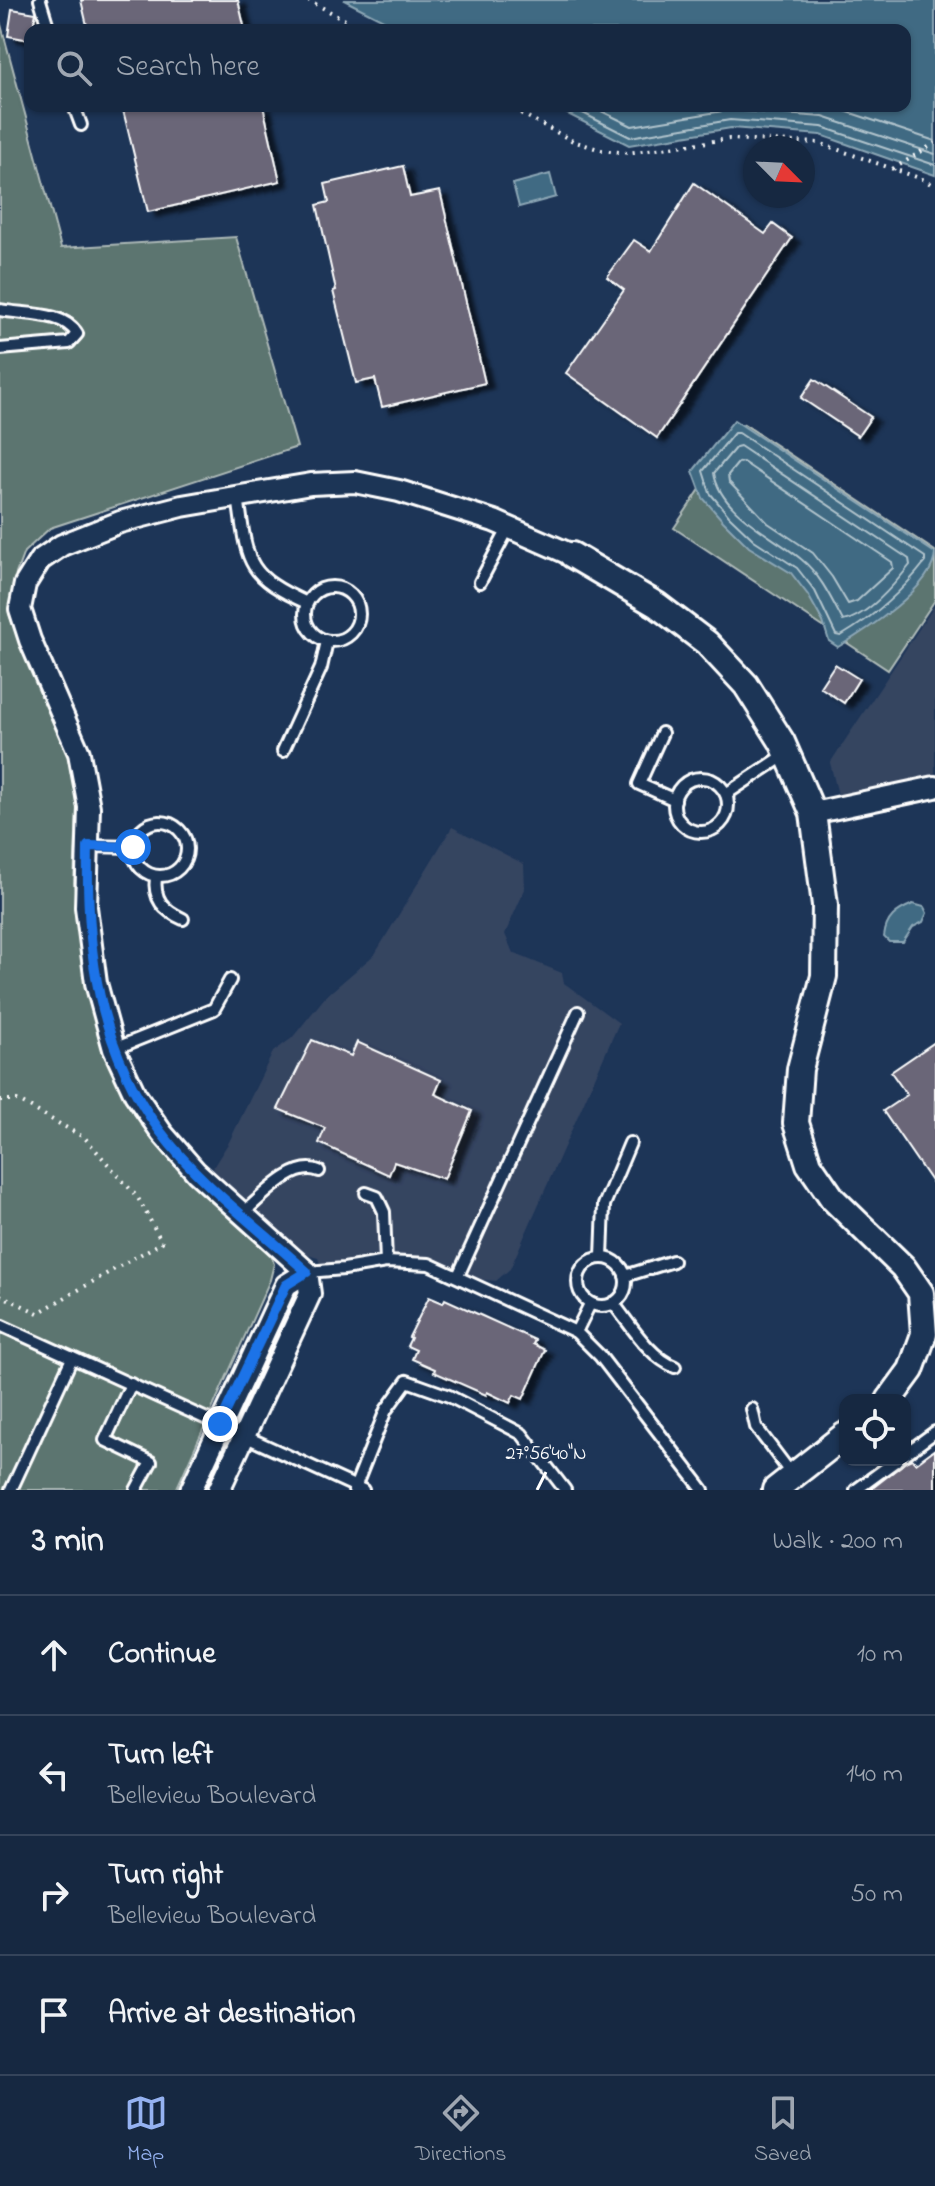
<!DOCTYPE html>
<html lang="en">
<head>
<meta charset="utf-8">
<style>
  :root { --surface:#162841; --page:#23344c; --text:#f1f3f6; --muted:#9ea6b1; --line:#35445a; --accent:#95b2f1 }
  body { margin:0; font-family:"Indie Flower",sans-serif; background:var(--page); color:var(--text) }
  .controls { position:absolute; right:24px; bottom:24px; display:grid; overflow:hidden; border-radius:16px; box-shadow:0 2px 6px #0004 }
  .controls button { width:72px; height:72px; display:grid; place-items:center; padding:0; border:0; border-bottom:2px solid var(--line); background:var(--surface); color:var(--text); font:40px sans-serif }
  .compass { position:absolute; left:743px; top:136px; width:72px; height:72px; border-radius:50%; background:var(--surface); box-shadow:0 2px 6px #0004; rotate:114deg }
  .stop { position:absolute; width:24px; height:24px; margin:-18px; border:6px solid #1a73e8; border-radius:50%; background:#fff }
  .stop.end { background:#1a73e8; border-color:#fff; box-shadow:0 2px 8px #0008 }
  .list { margin:0; padding:0; list-style:none }
  h2 { display:flex; justify-content:space-between; align-items:center; height:104px; margin:0; padding:0 32px; font-size:34px }
  h2 small { font-size:26px; font-weight:400; color:var(--muted) }
  .list li { display:grid; grid-template-columns:52px 1fr auto; gap:24px; align-items:center; box-sizing:border-box; height:120px; padding:0 32px; border-top:2px solid var(--line) }
  .list b { display:block; font-size:30px; white-space:nowrap }
  .list p { margin:0; font-size:26px; white-space:nowrap; color:var(--muted) }
  .list em { font-size:26px; font-style:normal; color:var(--muted) }
  .icon { flex:none; width:44px; height:44px; fill:none; stroke:currentColor; stroke-width:2; stroke-linecap:round; stroke-linejoin:round }
  .map { position:relative; flex:none; width:935px; height:1490px; overflow:hidden }
  .search { position:absolute; background:var(--surface); box-shadow:0 2px 6px #0004; left:24px; right:24px; top:24px; height:88px; display:flex; align-items:center; gap:20px; box-sizing:border-box; padding:0 28px; border-radius:16px; color:var(--muted); font-size:30px }
  .sheet { height:584px; background:var(--surface) }
  nav { display:flex; justify-content:space-around; align-items:center; box-sizing:border-box; height:112px; border-top:2px solid var(--line); background:var(--surface); font-size:22px; color:var(--muted) }
  nav a { display:grid; justify-items:center; gap:4px }
  nav .on { color:var(--accent) }
  .map>svg:first-child { display:block }
</style>
</head>
<body>
<div class="map">
<svg width="935" height="1490" viewBox="0 0 935 1490">
  <defs>
    <filter id="shadow"><feDropShadow dx="8" dy="5" stdDeviation="2" flood-color="#0009"/></filter>
  </defs>
  <rect width="100%" height="100%" fill="#1d3557"/>
  <filter id="ink" filterUnits="userSpaceOnUse"><feTurbulence type="fractalNoise" baseFrequency=".0125" numOctaves="2"/><feDisplacementMap in="SourceGraphic" scale="16" xChannelSelector="R" yChannelSelector="G"/><feConvolveMatrix kernelMatrix="1 2 1 2 8 2 1 2 1" color-interpolation-filters="sRGB"/></filter>
  <g filter="url(#ink)">
    <!-- built -->
    <g fill="#344461">
      <polygon points="935,605 935,774 838,795 830,763"/>
      <polygon points="452,827 524,864 525,889 505,934 513,953 562,973 564,983 619,1023 510,1269 496,1281 475,1279 434,1267 324,1276 318,1258 307,1255 212,1169 229,1142 273,1052 292,1038 326,996 375,954"/>
    </g>
    <!-- green -->
    <g fill="#5c7470" stroke="#aebab8" stroke-width="2">
      <polygon points="0,21 61,248 236,237 297,447 50,528 24,552 14,579 9,614 25,657 71,759 77,810 74,883 96,1018 111,1067 166,1152 217,1205 268,1246 274,1264 270,1280 176,1490 0,1490"/>
      <polygon points="744,424 935,551 935,600 888,670 674,528"/>
    </g>
    <!-- water -->
    <g fill="#3f6b83" stroke="#8ca6b5" stroke-width="2">
      <polygon points="344,0 935,0 935,175 821,135 731,128 629,145 552,106 905,106 905,30 403,30"/>
      <polygon points="550,174 556,197 519,207 513,184"/>
      <path d="M734,420L935,553C935,586 864,632 838,647L829,641L823,622L808,595L791,573L749,547L723,521L703,498L693,471Z"/>
      <path d="M913,904L924,907L927,913L923,922L913,927L903,942H889L884,937C886,918 896,911 913,904Z"/>
    </g>
    <g fill="none" stroke-linecap="round" stroke-linejoin="round">
      <!-- shore -->
      <g stroke="#b2c4cd" stroke-width="2">
        <polyline points="569,106 630,137 730,120 822,127 935,165"/>
        <polyline points="591,106 632,126 729,110 823,117 935,154"/>
        <polyline points="830,106 935,141"/>
        <path d="M734,433H739L925,557V562C901,593 875,616 841,636L836,635L815,591L797,568L754,540L729,516L710,493L703,471Z"/>
        <path d="M740,446L909,559L910,565C894,585 868,616 843,621C832,600 820,574 801,559C774,536 720,513 714,473L736,447Z"/>
        <polygon points="743,462 892,562 893,568 857,601 848,604 832,577 813,553 768,523 729,482 728,475 738,463"/>
      </g>
    </g>
    <!-- building -->
    <g fill="#6b6678" stroke="#fff" stroke-width="2" filter="url(#shadow)">
      <polygon points="81,0 238,0 245,30 88,30"/>
      <polygon points="12,9 36,13 30,40 8,36"/>
      <polygon points="122,106 263,106 280,181 148,212"/>
      <polygon points="403,166 410,197 440,191 485,383 382,407 375,379 356,383 333,291 336,290 317,205 329,202 325,184"/>
      <polygon points="694,183 765,234 773,224 792,238 657,438 566,373 624,290 607,277 634,240 651,251"/>
      <polygon points="814,379 871,417 858,436 801,398"/>
      <polygon points="835,664 859,679 844,703 820,687"/>
      <polygon points="312,1040 351,1056 357,1042 441,1080 435,1094 472,1111 444,1179 394,1162 389,1175 319,1143 325,1128 278,1109"/>
      <polygon points="935,1042 935,1187 883,1111 907,1095 891,1072"/>
      <polygon points="429,1297 443,1303 445,1299 482,1316 535,1340 533,1344 545,1350 523,1399 514,1395 510,1403 487,1392 486,1395 434,1372 435,1369 412,1359 416,1350 407,1346 411,1338 409,1337"/>
      <polygon points="935,1449 935,1490 870,1490 907,1461 912,1459 916,1463"/>
    </g>
    <g fill="none" stroke-linecap="round" stroke-linejoin="round">
      <defs>
        <g id="service">
          <polyline points="40,0 49,30"/>
          <polyline points="74,106 81,125"/>
          <path d="M0,310C25,315 64,311 77,334L69,343L0,349"/>
          <path d="M238,496C247,560 244,575 307,603"/>
          <polyline points="480,582 509,527"/>
          <circle cx="332" cy="614" r="27"/>
          <polyline points="662,733 639,784 675,800"/>
          <polyline points="283,751 321,668 327,641"/>
          <circle cx="701" cy="805" r="27"/>
          <polyline points="726,794 785,755"/>
          <circle cx="160" cy="849" r="27"/>
          <polyline points="88,846 133,847"/>
          <path d="M156,877C153,899 163,910 183,919"/>
          <polyline points="114,1049 214,1009 230,980"/>
          <polyline points="366,1193 377,1197 384,1212 386,1262"/>
          <path d="M243,1213C261,1198 294,1160 319,1171"/>
          <polyline points="602,1257 604,1205 630,1143"/>
          <circle cx="602" cy="1282" r="24"/>
          <polyline points="307,1272 344,1269 386,1262 429,1264 576,1332 600,1356 703,1490"/>
          <polyline points="458,1276 578,1012"/>
          <polyline points="625,1276 673,1261"/>
          <path d="M613,1303C631,1325 649,1357 675,1367"/>
          <polyline points="0,1325 363,1490"/>
          <polyline points="576,1332 590,1304"/>
          <polyline points="131,1384 105,1440 151,1462 136,1490"/>
          <polyline points="752,1409 756,1427 793,1476"/>
          <polyline points="905,1454 935,1432"/>
          <polyline points="11,1490 72,1358"/>
          <polyline points="354,1490 386,1410 407,1381 449,1396 522,1434 565,1490"/>
          <polyline points="856,1490 897,1460"/>
        </g>
        <g id="minor">
          <polyline points="813,813 935,787"/>
          <polyline points="191,1490 286,1285 307,1272"/>
          <polyline points="219,1490 310,1294 307,1272 196,1172 162,1133 135,1094 114,1049 96,983 86,907 89,807 79,753 30,640 20,609 25,584 40,560 62,545 120,522 182,506 311,484 355,482 399,491 494,521 572,555"/>
        </g>
        <g id="tertiary">
          <polyline points="572,555 657,605 707,643 746,685 782,742 813,813 825,905 824,976 800,1069 796,1123 809,1164 833,1199 903,1267 921,1293 924,1334 911,1370 889,1400"/>
          <polyline points="775,1490 845,1435"/>
        </g>
      </defs>
      <!-- service casing -->
      <use href="#service" stroke="#fff" stroke-width="16"/>
      <!-- minor casing -->
      <use href="#minor" stroke="#fff" stroke-width="26"/>
      <!-- tertiary casing -->
      <use href="#tertiary" stroke="#fff" stroke-width="30"/>
      <!-- path -->
      <g stroke="#fff" stroke-width="4" stroke-dasharray="2 6" stroke-linecap="butt">
        <polyline points="308,0 364,30"/>
        <polyline points="507,106 573,141 601,150 627,153 729,139 819,143 925,180 935,187"/>
        <polyline points="893,169 935,143"/>
        <polyline points="0,1100 17,1100 85,1138 138,1198 162,1242 38,1313 0,1295"/>
      </g>
      <!-- service -->
      <use href="#service" stroke="#1d3557" stroke-width="10"/>
      <!-- minor -->
      <use href="#minor" stroke="#1d3557" stroke-width="20"/>
      <!-- tertiary -->
      <use href="#tertiary" stroke="#1d3557" stroke-width="24"/>
    </g>
  </g>
  <g fill="none" stroke-linecap="round" stroke-linejoin="round" filter="url(#ink)">
    <!-- route -->
    <path stroke="#1a73e8" stroke-width="10" d="M133,847L88,846C86,950 97,1045 160,1131C199,1184 259,1228 307,1272L286,1285L220,1424"/>
  </g>
  <!-- ticks -->
  <path fill="none" stroke="#fff" stroke-width="3" d="M537,1490L546,1472"/>
  <g font-size="20" text-anchor="middle" fill="#fff" stroke="#1d3557" stroke-width="7" stroke-linejoin="round" paint-order="stroke">
    <text x="546" y="1459">27°56'40"N</text>
  </g>
</svg>
<div class="controls">
<button><svg class="icon" aria-label="locate" viewBox="0 0 24 24"><circle cx="12" cy="12" r="6"/><path d="M12 2v4M12 18v4M2 12h4M18 12h4"/></svg></button>
</div>
<svg class="compass" viewBox="-18 -18 36 36"><path d="M0-13l5 13h-10z" fill="#e53935"/><path d="M0 13l5-13h-10z" fill="#9ea6b1"/></svg>
<div class="stop" style="left:133px;top:847px"></div>
<div class="stop end" style="left:220px;top:1424px"></div>
<div class="search"><svg class="icon" aria-label="search" viewBox="0 0 24 24"><circle cx="10" cy="10" r="6"/><path d="M15 15l6 6"/></svg>Search here</div>
</div>
<section class="sheet">
<h2>3 min<small>Walk · 200 m</small></h2>
<ul class="list">
<li><svg class="icon" aria-label="ahead" viewBox="0 0 24 24"><path d="M12 20V5M6 11l6-6 6 6"/></svg><div><b>Continue</b></div><em>10 m</em></li>
<li><svg class="icon" aria-label="left" viewBox="0 0 24 24"><path d="M17 20v-9H6M10 6l-5 5 5 5"/></svg><div><b>Turn left</b><p>Belleview Boulevard</p></div><em>140 m</em></li>
<li><svg class="icon" aria-label="right" viewBox="0 0 24 24"><path d="M7 20v-9h11M14 6l5 5-5 5"/></svg><div><b>Turn right</b><p>Belleview Boulevard</p></div><em>50 m</em></li>
<li><svg class="icon" aria-label="arrive" viewBox="0 0 24 24"><path d="M6 21V4h12l-3 4 3 4H6"/></svg><div><b>Arrive at destination</b></div></li>
</ul>
</section>
<nav>
<a class="on"><svg class="icon" aria-label="map" viewBox="0 0 24 24"><path d="M3 6l6-2 6 2 6-2v14l-6 2-6-2-6 2zM9 4v14M15 6v14"/></svg>Map</a>
<a><svg class="icon" aria-label="directions" viewBox="0 0 24 24"><path d="M12 3l9 9-9 9-9-9zM9 14v-3h6M13 9l2 2-2 2"/></svg>Directions</a>
<a><svg class="icon" aria-label="saved" viewBox="0 0 24 24"><path d="M7 4h10v16l-5-4-5 4z"/></svg>Saved</a>
</nav>
</body>
</html>
